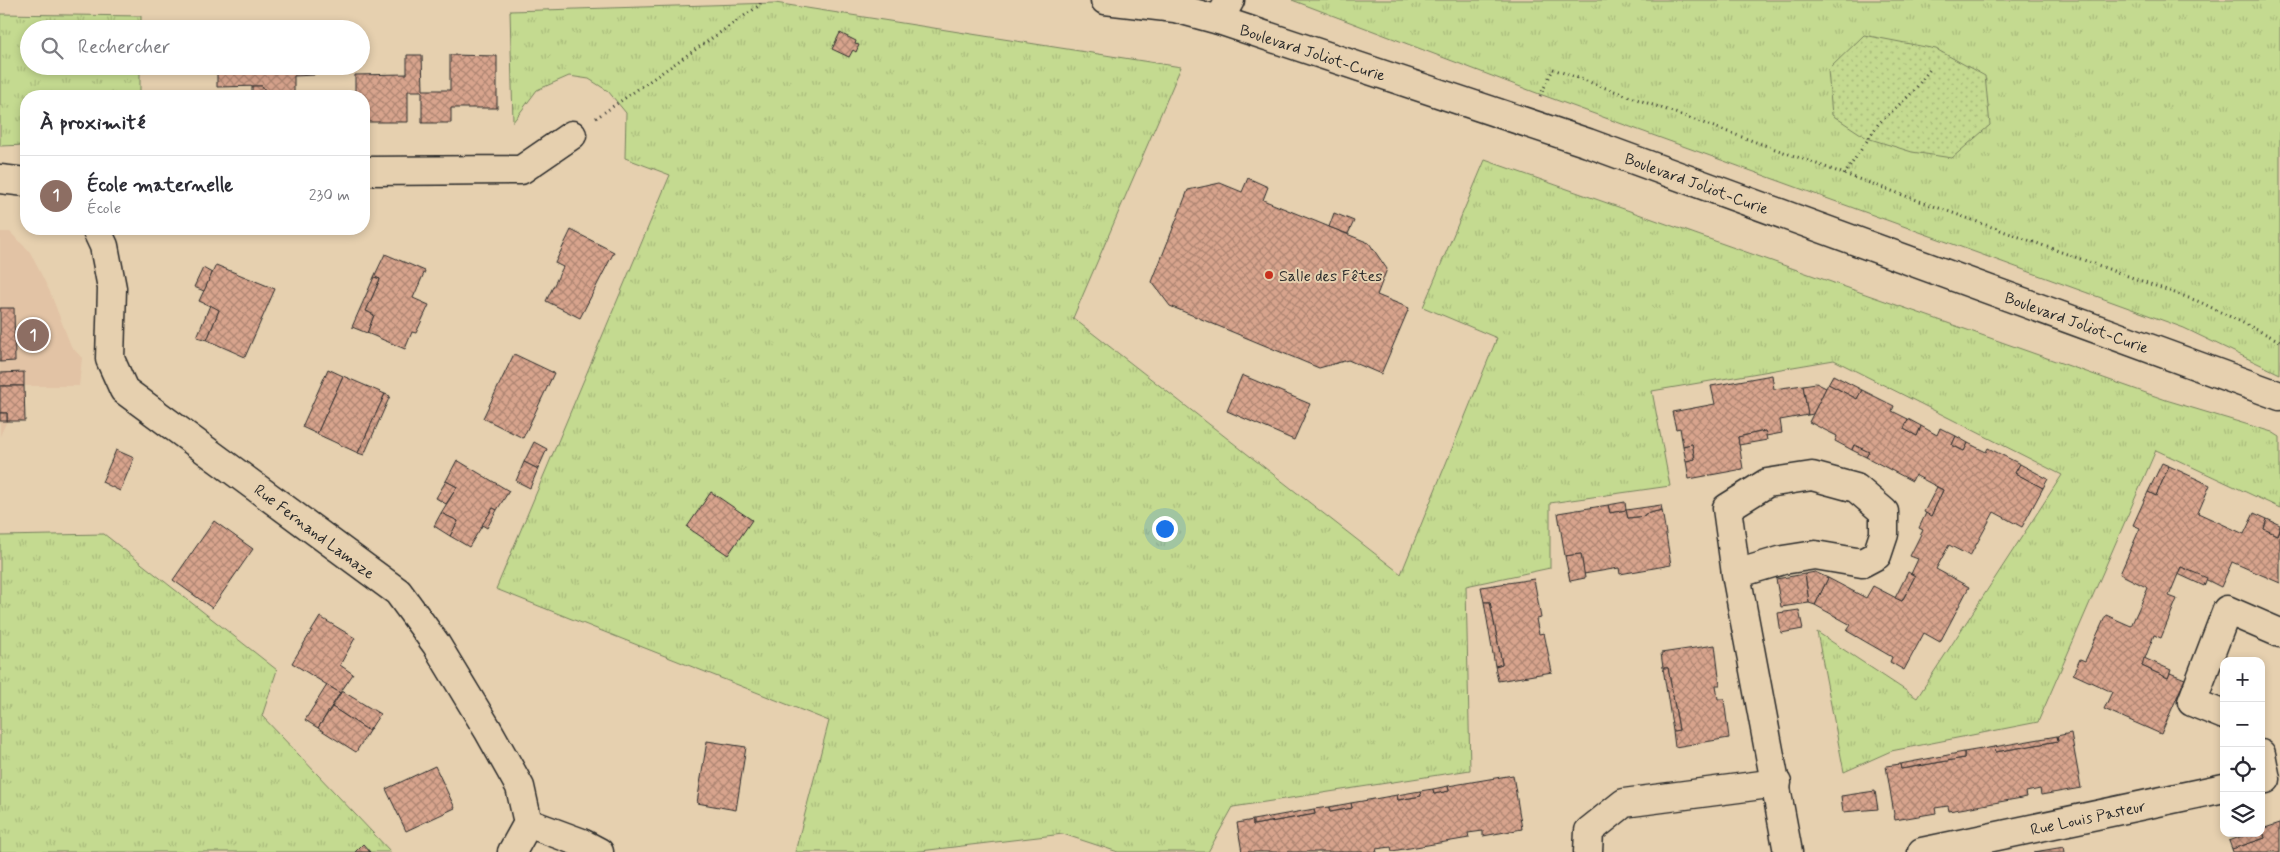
<!DOCTYPE html>
<html lang="fr">
<head>
<meta charset="utf-8">
<style>
  :root { --surface:#fff; --page:#f2f2f3; --text:#2b2b33; --muted:#7c7c81; --line:#e1e1e2; --accent:#ea580c }
  body { margin:0; font-family:Mynerve,sans-serif; background:var(--page); color:var(--text) }
  .controls { position:absolute; right:15px; bottom:15px; display:grid; overflow:hidden; border-radius:10px; box-shadow:0 2px 8px #0003 }
  .controls button { width:45px; height:45px; display:grid; place-items:center; padding:0; border:0; border-bottom:1px solid var(--line); background:var(--surface); color:var(--text); font:25px sans-serif }
  .you { position:absolute; left:1164px; top:528px; width:18px; height:18px; margin:-12px; border:4px solid #fff; border-radius:50%; background:#1a73e8; box-shadow:0 0 0 8px #1a73e833 }
  .badge { display:grid; place-items:center; width:32px; height:32px; border-radius:50%; background:var(--accent); color:#fff; font-size:16px; font-weight:700 }
  .pin { position:absolute; translate:-50% -50%; border:2px solid #fff; box-shadow:0 1px 5px #0006 }
  .list { margin:0; padding:0; list-style:none }
  h2 { display:flex; justify-content:space-between; align-items:center; height:65px; margin:0; padding:0 20px; font-size:21px }
  h2 small { font-size:16px; font-weight:400; color:var(--muted) }
  .list li { display:grid; grid-template-columns:32px 1fr auto; gap:15px; align-items:center; box-sizing:border-box; height:80px; padding:0 20px; border-top:1px solid var(--line) }
  .list b { display:block; font-size:19px; white-space:nowrap }
  .list p { margin:0; font-size:16px; white-space:nowrap; color:var(--muted) }
  .list em { font-size:16px; font-style:normal; color:var(--muted) }
  .icon { flex:none; width:28px; height:28px; fill:none; stroke:currentColor; stroke-width:2; stroke-linecap:round; stroke-linejoin:round }
  .map { position:relative; flex:none; width:2280px; height:852px; overflow:hidden }
  .search { position:absolute; background:var(--surface); box-shadow:0 2px 8px #0003; left:20px; top:20px; width:350px; height:55px; display:flex; align-items:center; gap:12px; box-sizing:border-box; padding:0 18px; border-radius:28px; color:var(--muted); font-size:19px }
  .panel { position:absolute; background:var(--surface); box-shadow:0 2px 8px #0003; left:20px; top:90px; width:350px; height:145px; border-radius:20px }
  .map>svg:first-child { display:block }
</style>
</head>
<body>
<div class="map">
<svg width="2280" height="852" viewBox="0 0 2280 852">
  <defs>
    <pattern id="grass-tufts" width="24" height="20" patternUnits="userSpaceOnUse" patternTransform="scale(1.25)"><rect width="24" height="20" fill="#c4da90"/><path d="M3 7l-1-3M5 7V3M7 7l1-3M15 17l-1-3M17 17v-4M19 17l1-3" fill="none" stroke="#a9bb7c"/></pattern>
    <pattern id="park-dots" width="8" height="8" patternUnits="userSpaceOnUse" patternTransform="scale(1.25)"><rect width="8" height="8" fill="#c4da90"/><path d="M2 2h.1M6 6h.1" fill="none" stroke="#a9bb7c" stroke-width="1.8" stroke-linecap="round"/></pattern>
    <pattern id="building-cross-hatch" width="8" height="8" patternUnits="userSpaceOnUse" patternTransform="scale(1.25)"><rect width="8" height="8" fill="#d8a48d"/><path d="M0 0l8 8M0 8l8-8" fill="none" stroke="#af8673"/></pattern>
  </defs>
  <rect width="100%" height="100%" fill="#e6d0af"/>
  <filter id="ink" filterUnits="userSpaceOnUse"><feTurbulence type="fractalNoise" baseFrequency=".02" numOctaves="2"/><feDisplacementMap in="SourceGraphic" scale="10" xChannelSelector="R" yChannelSelector="G"/><feConvolveMatrix kernelMatrix="1 2 1 2 8 2 1 2 1" color-interpolation-filters="sRGB"/></filter>
  <g filter="url(#ink)">
    <!-- built -->
    <polygon fill="#e2c3a5" points="0,232 10,232 30,252 50,292 71,346 82,358 79,386 24,386 25,421 7,421 0,436"/>
    <!-- grass -->
    <g fill="url(#grass-tufts)" stroke="#78825e">
      <polygon points="1292,0 2280,0 2280,374 2184,328 1534,92"/>
      <polygon points="775,3 1181,67 1073,318 1401,574 1497,338 1423,307 1485,160 2166,400 2272,432 2280,437 2280,508 2156,450 2038,722 1891,751 1844,772 1817,632 1917,698 2062,475 1834,360 1652,391 1670,486 1550,503 1550,568 1466,586 1470,770 1233,807 1208,852 1118,852 1063,834 912,852 795,852 829,721 496,589 670,175 625,158 626,113 608,91 589,79 569,76 537,90 513,122 510,11"/>
      <polygon points="0,14 141,16 141,29 29,29 29,66 140,66 140,96 26,96 26,145 0,146"/>
      <polygon points="104,534 277,670 262,716 391,852 0,852 0,536"/>
    </g>
    <!-- park -->
    <polygon fill="url(#park-dots)" stroke="#78825e" points="1864,35 1936,49 1985,76 1990,125 1952,158 1912,152 1867,138 1832,115 1828,70"/>
    <!-- building -->
    <g fill="url(#building-cross-hatch)" stroke="#2b2b2b">
      <polygon points="840,33 856,41 855,44 859,45 856,52 853,50 849,57 832,49"/>
      <polygon points="407,55 422,55 423,90 450,90 450,55 497,56 497,108 451,108 451,123 422,123 422,91 408,91 408,122 364,122 364,96 355,96 355,75 407,74"/>
      <polygon points="217,66 313,66 314,75 294,76 294,96 269,96 262,86 217,87"/>
      <polygon points="252,86 262,86 269,96 252,96"/>
      <polygon points="1248,178 1268,187 1263,200 1369,243 1387,269 1377,295 1409,308 1381,374 1348,360 1319,368 1170,306 1152,282 1188,190 1220,183 1242,192"/>
      <polygon points="1334,213 1354,221 1348,234 1329,227"/>
      <polygon points="571,230 614,252 580,318 546,301 563,267 555,263"/>
      <polygon points="385,254 425,271 413,298 429,305 416,333 412,332 405,349 367,333 374,315 366,311 380,279 374,277"/>
      <polygon points="216,265 275,289 245,357 207,340 219,310 199,301"/>
      <polygon points="203,268 212,273 204,291 194,287"/>
      <polygon points="374,277 380,279 366,311 374,315 367,333 352,327"/>
      <polygon points="210,305 219,310 207,340 197,337"/>
      <polygon points="0,308 14,308 15,361 0,362"/>
      <polygon points="514,354 554,373 523,438 483,418"/>
      <polygon points="328,369 343,376 317,434 302,427"/>
      <polygon points="24,372 24,386 0,386 0,373"/>
      <polygon points="1242,375 1310,404 1294,440 1227,411"/>
      <polygon points="1772,375 1774,389 1803,385 1808,415 1780,420 1782,433 1766,436 1765,431 1738,437 1743,469 1689,479 1686,461 1695,459 1692,444 1683,446 1680,428 1676,429 1672,412 1715,404 1711,386"/>
      <polygon points="1833,375 1862,390 1857,399 1828,384"/>
      <polygon points="343,376 385,394 358,453 317,434"/>
      <polygon points="1816,383 1826,388 1813,414 1808,415 1803,385"/>
      <polygon points="1828,384 1857,399 1862,390 1894,406 1892,411 1908,419 1904,429 1917,436 1921,426 1937,435 1940,428 1956,436 1952,445 1964,451 1968,443 1986,452 1988,448 2020,464 2015,473 2043,488 2022,527 1994,512 1970,556 1949,545 1936,569 1969,587 1940,642 1924,633 1904,670 1890,662 1892,657 1847,631 1851,625 1815,605 1828,578 1866,598 1873,586 1902,601 1915,576 1911,574 1918,559 1910,556 1923,530 1919,528 1926,513 1931,516 1943,490 1915,475 1912,481 1866,457 1869,452 1854,445 1852,450 1835,441 1837,436 1809,422"/>
      <polygon points="0,386 24,386 25,421 7,421 7,413 0,413"/>
      <polygon points="385,394 390,396 364,455 358,453"/>
      <rect x="0" y="413" width="7" height="8"/>
      <polygon points="1908,419 1921,426 1917,436 1904,429"/>
      <polygon points="1765,431 1767,440 1739,445 1738,437"/>
      <polygon points="1956,436 1968,443 1964,451 1952,445"/>
      <polygon points="534,442 547,449 538,469 524,462"/>
      <polygon points="1692,444 1695,459 1686,461 1683,446"/>
      <polygon points="1854,445 1869,452 1866,457 1852,450"/>
      <polygon points="116,450 134,458 120,491 102,482"/>
      <polygon points="457,460 509,491 497,510 493,508 469,547 450,536 458,521 441,513 457,487 446,481"/>
      <polygon points="524,462 538,469 530,488 516,481"/>
      <polygon points="2162,463 2169,466 2156,496 2148,492"/>
      <polygon points="2020,464 2048,479 2043,488 2015,473"/>
      <polygon points="2169,466 2210,485 2198,513 2244,534 2254,513 2267,519 2264,529 2277,535 2280,527 2280,583 2232,562 2221,587 2181,567 2169,596 2177,599 2161,638 2154,635 2142,666 2168,678 2170,673 2185,679 2161,734 2104,709 2112,692 2073,674 2080,659 2085,661 2106,615 2131,626 2148,588 2120,574 2140,528 2133,525 2148,492 2156,496"/>
      <polygon points="446,481 457,487 446,504 436,498"/>
      <polygon points="1937,487 1943,490 1931,516 1924,512"/>
      <polygon points="711,492 752,520 728,555 687,527"/>
      <polygon points="1625,502 1626,510 1610,513 1608,505"/>
      <polygon points="1608,505 1610,513 1626,510 1628,518 1645,516 1645,514 1662,510 1671,565 1620,574 1619,568 1584,574 1581,554 1565,556 1558,513"/>
      <polygon points="1661,505 1662,510 1645,514 1645,516 1628,518 1626,510"/>
      <polygon points="493,508 497,510 487,528 482,525"/>
      <polygon points="441,513 458,521 450,536 434,526"/>
      <polygon points="2267,519 2280,525 2277,535 2264,529"/>
      <polygon points="214,521 253,549 212,608 173,580"/>
      <polygon points="1581,554 1585,578 1570,581 1565,556"/>
      <polygon points="2181,567 2207,578 2204,586 2178,574"/>
      <polygon points="1815,572 1828,578 1815,605 1809,603 1805,574"/>
      <polygon points="1908,572 1915,576 1902,601 1895,598"/>
      <polygon points="1805,574 1809,603 1781,607 1776,579"/>
      <polygon points="1534,579 1541,618 1536,619 1539,634 1544,633 1552,672 1498,681 1495,666 1502,664 1490,602 1484,602 1481,587"/>
      <polygon points="1484,602 1490,602 1502,664 1495,666"/>
      <polygon points="1799,610 1803,629 1781,633 1778,613"/>
      <polygon points="320,617 355,638 340,665 353,674 340,693 292,663"/>
      <polygon points="1715,645 1720,685 1716,685 1718,699 1724,699 1729,738 1675,747 1673,731 1679,730 1668,668 1663,668 1661,653"/>
      <polygon points="2144,658 2171,670 2168,678 2142,666"/>
      <polygon points="1663,668 1668,668 1679,730 1673,731"/>
      <polygon points="327,685 340,693 318,728 305,720"/>
      <polygon points="342,691 380,714 369,731 332,707"/>
      <polygon points="332,707 369,731 356,752 318,728"/>
      <polygon points="2071,733 2081,788 2041,795 2040,789 2026,792 2027,797 1949,811 1948,806 1935,808 1936,813 1895,820 1886,766 1900,764 1901,769 1964,758 1964,752 1994,747 1995,752 2058,741 2057,736"/>
      <polygon points="2057,736 2058,741 1995,752 1994,747"/>
      <polygon points="707,741 746,747 736,810 697,803"/>
      <polygon points="1964,752 1964,758 1901,769 1900,764"/>
      <polygon points="435,766 455,808 406,831 386,789"/>
      <polygon points="1513,775 1522,829 1483,836 1483,831 1468,833 1469,838 1392,851 1391,847 1376,849 1377,852 1242,852 1237,823 1253,820 1253,825 1315,814 1314,809 1329,807 1330,812 1352,808 1351,803 1397,795 1398,800 1421,796 1420,791 1433,789 1434,794 1449,791 1448,786"/>
      <polygon points="1448,786 1449,791 1434,794 1433,789"/>
      <polygon points="1420,791 1421,796 1398,800 1397,795"/>
      <polygon points="1875,791 1878,809 1843,812 1841,796"/>
      <polygon points="1351,803 1352,808 1330,812 1329,807"/>
      <polygon points="1314,809 1315,814 1253,825 1253,820"/>
      <polygon points="2280,823 2280,852 2233,852 2232,849 2265,838 2262,829"/>
      <polygon points="2262,829 2265,838 2232,849 2229,841 2251,833 2261,833"/>
      <polygon points="363,844 370,852 355,852"/>
      <polygon points="2064,847 2065,852 2034,852"/>
    </g>
    <g fill="none" stroke-linecap="round" stroke-linejoin="round">
      <defs>
        <g id="minor">
          <polyline points="1219,20 1230,0"/>
          <polyline points="364,171 521,170 572,135"/>
          <polyline points="0,179 26,182"/>
          <polyline points="96,229 104,246 112,288 110,359 124,390 398,592 436,644 488,730 520,787 528,823 512,852"/>
          <polyline points="1736,574 1783,560 1815,555 1862,563 1877,555 1884,534 1884,512 1856,488 1812,476 1767,483 1727,508 1736,574 1788,852"/>
          <polyline points="2224,715 2192,702 2227,610 2280,633"/>
          <polyline points="2261,754 2266,779"/>
          <polyline points="528,823 582,843 599,852"/>
          <polyline points="1588,852 1589,831 1624,803 1777,783"/>
          <polyline points="1922,852 2224,788"/>
        </g>
        <polyline id="major" points="1105,0 1175,8 1219,20 1588,143 2280,396"/>
      </defs>
      <!-- minor casing -->
      <use href="#minor" stroke="#2b2b2b" stroke-width="31"/>
      <!-- major casing -->
      <use href="#major" stroke="#2b2b2b" stroke-width="31"/>
      <!-- path -->
      <g stroke="#2b2b2b" stroke-width="3" stroke-dasharray="1 4" stroke-linecap="butt">
        <polyline points="1540,96 1553,69 2200,302 2280,341"/>
        <polyline points="596,118 760,5 761,0"/>
        <polyline points="1844,175 1879,123 1913,92 1931,68"/>
      </g>
      <!-- minor -->
      <use href="#minor" stroke="#e6d0af" stroke-width="28"/>
      <!-- major -->
      <use href="#major" stroke="#e6d0af" stroke-width="28"/>
    </g>
  </g>
  <!-- markers -->
  <circle fill="#c8321e" stroke="#e6d0af" stroke-width="2" cx="1269" cy="275" r="5"/>
  <g text-anchor="middle" stroke-width="4" stroke-linejoin="round" paint-order="stroke">
    <!-- street labels -->
    <g font-size="16" fill="#2b2b2b" stroke="#e6d0af">
      <text transform="translate(1313 52) rotate(18)" y="6">Boulevard Joliot-Curie</text>
      <text transform="translate(1697 183) rotate(20)" y="6">Boulevard Joliot-Curie</text>
      <text transform="translate(2077 322) rotate(20)" y="6">Boulevard Joliot-Curie</text>
      <text transform="translate(315 531) rotate(37)" y="6">Rue Fernand Lamaze</text>
      <text transform="translate(2088 817) rotate(-12)" y="6">Rue Louis Pasteur</text>
    </g>
    <!-- poi labels -->
    <g font-size="16" fill="#2b2b2b" stroke="#e6d0af" text-anchor="start">
      <text x="1279" y="281">Salle des Fêtes</text>
    </g>
  </g>
</svg>
<div class="controls">
<button>+</button>
<button>−</button>
<button><svg class="icon" aria-label="locate" viewBox="0 0 24 24"><circle cx="12" cy="12" r="6"/><path d="M12 2v4M12 18v4M2 12h4M18 12h4"/></svg></button>
<button><svg class="icon" aria-label="layers" viewBox="0 0 24 24"><path d="M12 4l9 5-9 5-9-5zM3 14l9 5 9-5"/></svg></button>
</div>
<div class="you"></div>
<div class="pin badge" style="left:33px;top:335px;background:#8d6e63">1</div>
<div class="search"><svg class="icon" aria-label="search" viewBox="0 0 24 24"><circle cx="10" cy="10" r="6"/><path d="M15 15l6 6"/></svg>Rechercher</div>
<section class="panel">
<h2>À proximité<small></small></h2>
<ul class="list">
<li><span class="badge" style="background:#8d6e63">1</span><div><b>École maternelle</b><p>École</p></div><em>230 m</em></li>
</ul>
</section>
</div>
</body>
</html>
